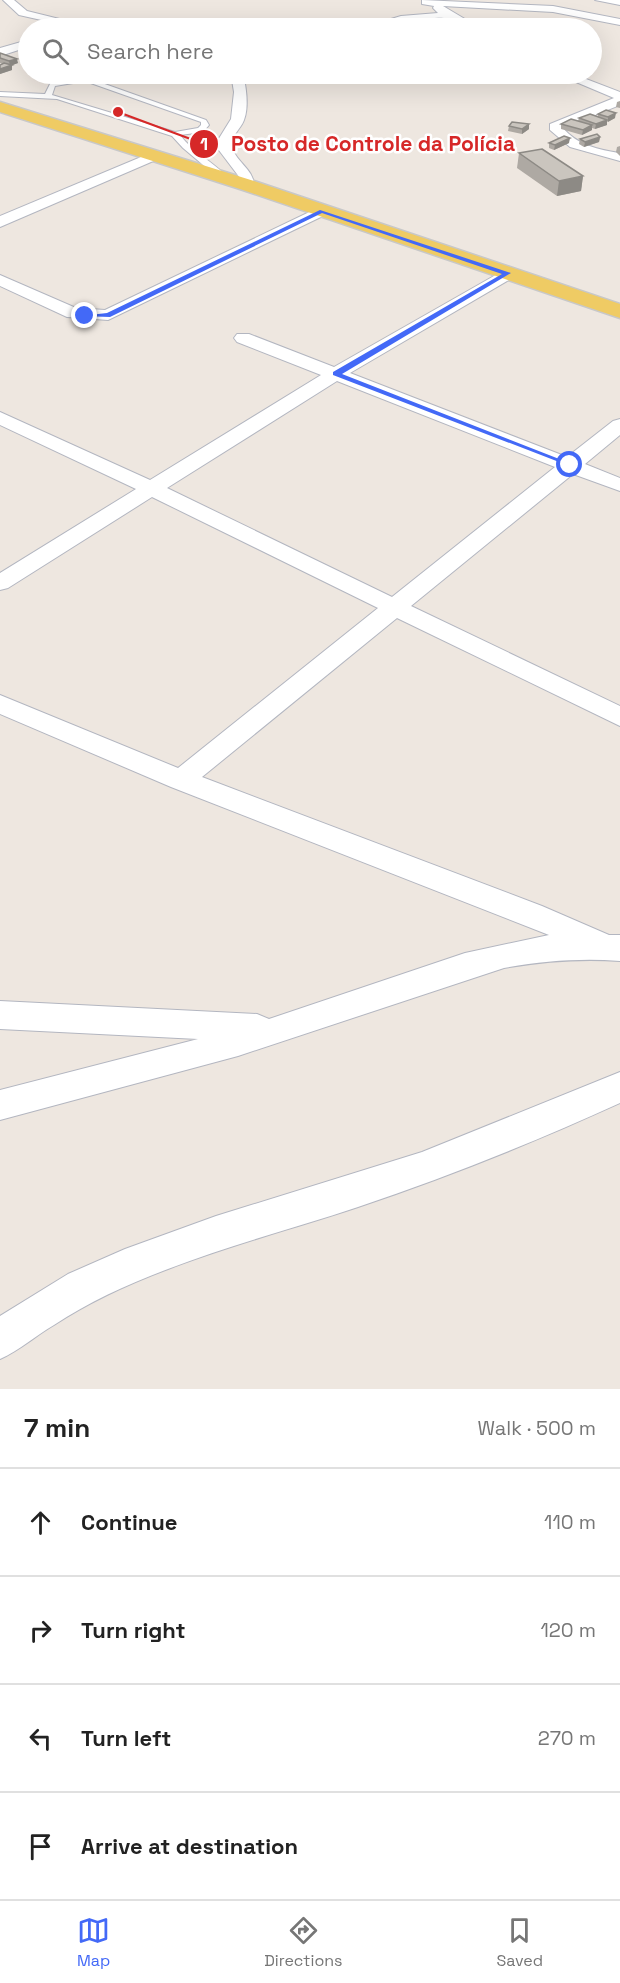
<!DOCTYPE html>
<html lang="en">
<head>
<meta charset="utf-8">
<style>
  :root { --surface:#fff; --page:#f2f2f2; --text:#222; --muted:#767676; --line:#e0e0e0; --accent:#4369f7 }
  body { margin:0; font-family:"Space Grotesk",sans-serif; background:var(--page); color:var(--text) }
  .stop { position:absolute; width:18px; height:18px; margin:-14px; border:4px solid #4369f7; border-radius:50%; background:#fff }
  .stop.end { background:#4369f7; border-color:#fff; box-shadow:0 2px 6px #0008 }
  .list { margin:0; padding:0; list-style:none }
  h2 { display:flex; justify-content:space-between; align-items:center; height:78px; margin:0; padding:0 24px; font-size:26px }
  h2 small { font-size:20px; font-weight:400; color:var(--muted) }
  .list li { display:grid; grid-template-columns:39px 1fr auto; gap:18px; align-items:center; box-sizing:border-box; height:108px; padding:0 24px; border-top:2px solid var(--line) }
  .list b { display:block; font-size:22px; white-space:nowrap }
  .list em { font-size:20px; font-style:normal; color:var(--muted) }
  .icon { flex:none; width:33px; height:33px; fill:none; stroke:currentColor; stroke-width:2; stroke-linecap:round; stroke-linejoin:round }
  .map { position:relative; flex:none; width:620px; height:1389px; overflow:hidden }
  .search { position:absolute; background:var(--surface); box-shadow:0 6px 24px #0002; left:18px; right:18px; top:18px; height:66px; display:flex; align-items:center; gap:15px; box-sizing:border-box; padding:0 21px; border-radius:33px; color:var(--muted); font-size:22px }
  .sheet { height:510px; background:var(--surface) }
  nav { display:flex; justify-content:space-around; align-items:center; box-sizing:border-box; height:84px; border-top:2px solid var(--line); background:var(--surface); font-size:16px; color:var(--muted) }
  nav a { display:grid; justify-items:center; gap:3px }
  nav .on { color:var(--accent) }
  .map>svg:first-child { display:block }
</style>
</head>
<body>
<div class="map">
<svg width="620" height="1389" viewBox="0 0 620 1389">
  <rect width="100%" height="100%" fill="#eee7e0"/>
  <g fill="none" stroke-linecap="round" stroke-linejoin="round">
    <defs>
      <path id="service" d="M85,77L206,120L209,125L203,132L180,135C193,153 214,162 228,178L227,180H221L183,148L172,136L57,99L0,96V92L45,94L50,84ZM85,81L201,122V125L198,128L175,132L52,95L55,86Z"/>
      <g id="minor">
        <polygon points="3,0 14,0 27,11 96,28 77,28 19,15"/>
        <path d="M422,0L553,6L620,19V25L553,12L443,6L480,28C466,30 462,22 449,19C427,13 386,31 361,28L401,16L438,13L433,8L434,6L422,4Z"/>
        <polygon points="595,0 620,0 620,5"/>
        <polygon points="28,40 28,47 0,56 0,48"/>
        <path d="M231,74H243C246,87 249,107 244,120C241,129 231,135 232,145C233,160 254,169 254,185L247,189L242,188L240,178L218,149V140L231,119L234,92Z"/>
        <path d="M557,74H573L620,92V105L563,128C577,145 599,150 620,153V161L570,147L550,130V124L614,98Z"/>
        <polygon points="153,152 158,153 158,159 0,227 0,216"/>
        <polygon points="322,206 330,211 327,214 108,320 67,317 0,286 0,275 76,308 105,310"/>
        <path d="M508,268L516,273L514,277L350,373L567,457L613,421L620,419V435L585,464L620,478V491L573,474L411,606L620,706V726L397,618L202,777L542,906L609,935H620V961C580,958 543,961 504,968L238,1056L0,1120V1090L198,1039L0,1029V1001L257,1014L269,1019L465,953L549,935L171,787L0,714V695L178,768L378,608L152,497L8,588L0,590V573L136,489L0,425V412L150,480L321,375L237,342L234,338L237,334H249L334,367ZM337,381L555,467L392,597L167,488Z"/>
        <path d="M620,1072V1103C535,1142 447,1177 358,1207C295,1228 230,1245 168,1269C128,1284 89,1302 54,1325C35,1336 20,1350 0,1359V1316L68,1274L125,1249L216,1216L422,1152Z"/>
      </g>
      <polygon id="primary" points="0,102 254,181 620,304 620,318 240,189 0,112"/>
    </defs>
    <!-- service casing -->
    <use href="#service" stroke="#b3b6c0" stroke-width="2"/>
    <!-- minor casing -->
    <use href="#minor" stroke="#b3b6c0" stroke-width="2"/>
    <!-- primary casing -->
    <use href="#primary" stroke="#c8c8c8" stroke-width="3"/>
    <!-- service -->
    <use href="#service" fill="#fff" fill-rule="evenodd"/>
    <!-- minor -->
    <use href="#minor" fill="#fff" fill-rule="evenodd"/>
    <!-- primary -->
    <use href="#primary" fill="#efcb64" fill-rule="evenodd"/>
  </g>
  <!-- wall -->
  <g fill="#aea9a3">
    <polygon points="0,53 18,63 12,65 12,70 0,74 0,65 3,64 0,63"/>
    <polygon points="620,101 620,108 616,107 617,102"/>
    <polygon points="598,114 615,118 607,122 607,125 595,129 592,128 592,130 582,135 561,129 561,124 578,121 579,118 598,117"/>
    <polygon points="509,126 529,129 522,134 508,131"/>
    <polygon points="600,137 599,142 584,147 579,144 580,139"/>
    <polygon points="549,143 569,143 554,150 549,148"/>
    <polygon points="620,146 620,156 616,152 617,147"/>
    <polygon points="519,153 583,176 581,191 557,196 517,168"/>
  </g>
  <!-- shaded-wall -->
  <g fill="#8d8a85">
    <polygon points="17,59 18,63 10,66 9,61"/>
    <polygon points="12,65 12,70 0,74 0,69"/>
    <polygon points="616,113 615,118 608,122 608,117"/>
    <polygon points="607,120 607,125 595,129 596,124"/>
    <polygon points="529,124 529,129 522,134 522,129"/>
    <polygon points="592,125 592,130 582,135 583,130"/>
    <polygon points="600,137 599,142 584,147 585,142"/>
    <polygon points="570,138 569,143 554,150 555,145"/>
    <polygon points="583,176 581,191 557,196 559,181"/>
  </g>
  <!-- building -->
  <g fill="#cac5be" stroke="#8d8a85" stroke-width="1.5">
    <polygon points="0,53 17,59 9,61 0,58"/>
    <polygon points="4,63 12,65 0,69 0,65"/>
    <polygon points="606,110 616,113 608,117 598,114"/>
    <polygon points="590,114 607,120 596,124 579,118"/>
    <polygon points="571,119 592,125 583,130 561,124"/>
    <polygon points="512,122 529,124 522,129 509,126"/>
    <polygon points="597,134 600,137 585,142 580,139"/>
    <polygon points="564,136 570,138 555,145 549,143"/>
    <polygon points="542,149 583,176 559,181 519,153"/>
  </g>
  <!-- route -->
  <polygon fill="#4369f7" points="320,210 511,273 342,374 572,464 572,467 333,375 333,372 502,274 322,213 110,317 81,316 107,313"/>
  <!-- callouts -->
  <path fill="none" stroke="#d62828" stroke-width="2" d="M118 112L204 144"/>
  <g fill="#d62828" stroke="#fff" stroke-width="2">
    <circle cx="118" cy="112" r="6"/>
    <circle cx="204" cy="144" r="15"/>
  </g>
  <g font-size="18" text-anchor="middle" font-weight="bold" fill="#fff">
    <text x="204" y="150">1</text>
  </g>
  <g font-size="21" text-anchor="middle" font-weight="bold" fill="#d62828" stroke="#fff" stroke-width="5" stroke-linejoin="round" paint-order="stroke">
    <text x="373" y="151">Posto de Controle da Polícia</text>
  </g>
</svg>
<div class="stop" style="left:570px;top:465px"></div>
<div class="stop end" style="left:85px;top:316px"></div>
<div class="search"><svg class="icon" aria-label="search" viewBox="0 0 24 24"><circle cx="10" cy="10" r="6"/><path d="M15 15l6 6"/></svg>Search here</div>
</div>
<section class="sheet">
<h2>7 min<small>Walk · 500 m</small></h2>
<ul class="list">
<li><svg class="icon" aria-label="ahead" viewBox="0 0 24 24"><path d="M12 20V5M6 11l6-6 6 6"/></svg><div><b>Continue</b></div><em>110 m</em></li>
<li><svg class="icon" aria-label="right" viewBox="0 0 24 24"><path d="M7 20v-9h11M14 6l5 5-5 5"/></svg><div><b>Turn right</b></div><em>120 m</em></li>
<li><svg class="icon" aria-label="left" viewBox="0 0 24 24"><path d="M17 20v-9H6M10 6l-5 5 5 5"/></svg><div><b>Turn left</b></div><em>270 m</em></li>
<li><svg class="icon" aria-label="arrive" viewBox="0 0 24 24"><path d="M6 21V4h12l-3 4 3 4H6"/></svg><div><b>Arrive at destination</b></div></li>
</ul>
</section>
<nav>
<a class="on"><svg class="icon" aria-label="map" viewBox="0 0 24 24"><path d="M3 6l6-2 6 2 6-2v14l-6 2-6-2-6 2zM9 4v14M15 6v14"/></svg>Map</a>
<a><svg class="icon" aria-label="directions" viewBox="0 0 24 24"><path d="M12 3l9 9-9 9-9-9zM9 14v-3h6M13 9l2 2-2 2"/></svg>Directions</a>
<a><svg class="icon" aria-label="saved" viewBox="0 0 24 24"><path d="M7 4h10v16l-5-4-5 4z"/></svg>Saved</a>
</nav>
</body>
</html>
